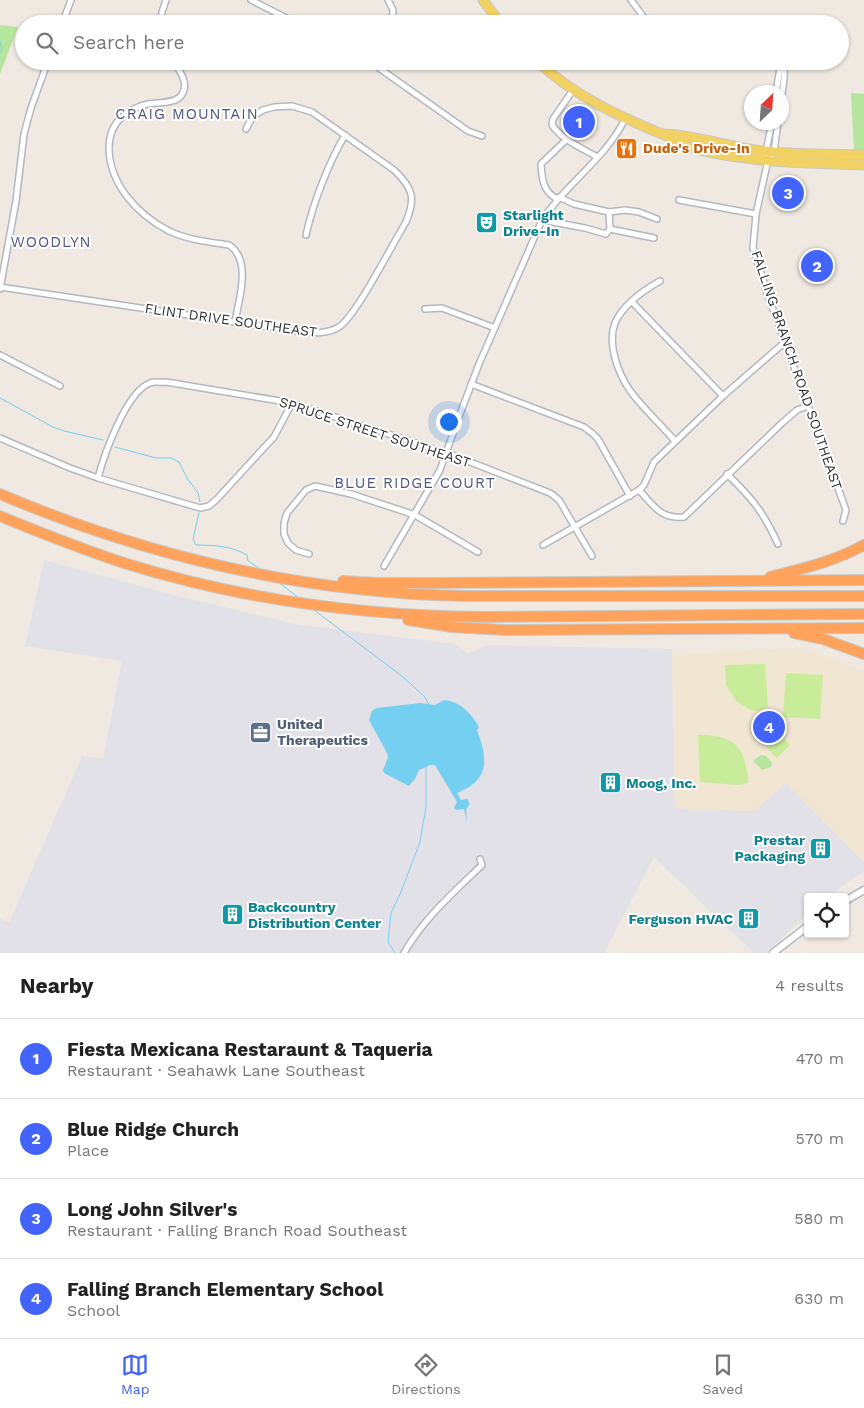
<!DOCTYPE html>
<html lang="en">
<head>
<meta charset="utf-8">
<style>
  :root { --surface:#fff; --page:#f2f2f2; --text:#222; --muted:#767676; --line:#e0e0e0; --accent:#4264fb }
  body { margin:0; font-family:"Work Sans",sans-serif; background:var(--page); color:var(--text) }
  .controls { position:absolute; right:15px; bottom:15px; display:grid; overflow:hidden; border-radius:5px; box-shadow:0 1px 4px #0004 }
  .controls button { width:45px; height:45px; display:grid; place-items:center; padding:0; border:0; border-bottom:1px solid var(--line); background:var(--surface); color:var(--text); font:25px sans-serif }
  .compass { position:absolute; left:744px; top:85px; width:45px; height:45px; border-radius:50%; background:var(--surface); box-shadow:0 1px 4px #0004; rotate:25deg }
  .you { position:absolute; left:448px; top:421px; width:18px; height:18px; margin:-12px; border:4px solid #fff; border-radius:50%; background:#1a73e8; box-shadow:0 0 0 8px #1a73e833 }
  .badge { display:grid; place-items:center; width:32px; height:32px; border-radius:50%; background:var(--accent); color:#fff; font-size:16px; font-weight:700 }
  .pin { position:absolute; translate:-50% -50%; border:2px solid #fff; box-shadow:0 1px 5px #0006 }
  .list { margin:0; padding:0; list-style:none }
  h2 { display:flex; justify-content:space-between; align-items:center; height:65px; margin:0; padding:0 20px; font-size:21px }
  h2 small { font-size:16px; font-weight:400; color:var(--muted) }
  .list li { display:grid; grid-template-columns:32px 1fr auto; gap:15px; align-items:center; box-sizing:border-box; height:80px; padding:0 20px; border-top:1px solid var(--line) }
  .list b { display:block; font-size:19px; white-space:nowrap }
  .list p { margin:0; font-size:16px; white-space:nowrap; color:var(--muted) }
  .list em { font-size:16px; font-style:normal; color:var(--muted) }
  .icon { flex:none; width:28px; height:28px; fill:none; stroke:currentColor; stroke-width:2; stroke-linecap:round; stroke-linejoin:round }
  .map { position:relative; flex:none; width:864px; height:953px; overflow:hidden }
  .search { position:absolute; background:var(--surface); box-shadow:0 1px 4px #0004; left:15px; right:15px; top:15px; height:55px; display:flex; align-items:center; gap:12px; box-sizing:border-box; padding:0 18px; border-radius:28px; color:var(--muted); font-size:19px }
  .sheet { height:385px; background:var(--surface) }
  nav { display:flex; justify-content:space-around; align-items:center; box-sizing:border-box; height:70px; border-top:1px solid var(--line); background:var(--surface); font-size:14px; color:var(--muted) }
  nav a { display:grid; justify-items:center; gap:2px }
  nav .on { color:var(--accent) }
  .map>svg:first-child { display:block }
</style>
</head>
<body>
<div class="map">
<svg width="864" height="953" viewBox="0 0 864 953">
  <rect width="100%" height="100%" fill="#efe9e1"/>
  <!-- industrial -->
  <polygon fill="#e3e1e8" points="44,560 162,592 294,624 455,644 468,654 487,645 672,649 675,808 754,811 786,782 864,862 864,871 827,897 808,897 808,913 767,953 754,953 654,857 604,953 0,953 0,918 9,923 82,756 103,759 122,661 25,646"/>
  <!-- education -->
  <polygon fill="#f0e6d1" points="790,648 822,654 864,672 864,862 786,783 754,811 675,808 672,654 732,652"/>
  <!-- green -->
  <g fill="#b6e59e">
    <polygon points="0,25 18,27 0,74"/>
    <polygon points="851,93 864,94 864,151 854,151"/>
    <polygon points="761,755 766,756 772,763 771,767 762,770 754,762 754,760"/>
  </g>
  <!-- pitch -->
  <g fill="#c9ec9a">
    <polygon points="765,664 768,707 758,711 750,710 736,701 726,685 725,665"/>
    <polygon points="786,673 823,675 820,719 783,717"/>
    <path d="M698,735C735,735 746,747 748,783L738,785L700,782Z"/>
    <polygon points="781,735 790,745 777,758 767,748"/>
  </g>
  <!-- water -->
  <path fill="#75cff0" d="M444,700C461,702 470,712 479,727L477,730C488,759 490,780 457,793L461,800L467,799L470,804L466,809L467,823L464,809L456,810L454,808L457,802L435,765H430L419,770L415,779L409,786L384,773L383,770L388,758L387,753L369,720L372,711L377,708L420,703L435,705Z"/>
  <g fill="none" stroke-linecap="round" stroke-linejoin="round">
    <!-- stream -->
    <g stroke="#75cff0" stroke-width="1">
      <polyline points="0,41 2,48 0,53"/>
      <polyline points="0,398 53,427 64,431 103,440"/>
      <polyline points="115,447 156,458 171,458 179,462 187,478 198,493 200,502"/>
      <path d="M199,513L193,539L196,545C214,545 231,546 247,555L248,561L259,568"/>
      <polyline points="278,582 299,598"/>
      <polyline points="314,610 402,676 425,697 429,705"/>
      <polyline points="395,953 388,942 391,913 401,892 420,842 426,807 426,766"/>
    </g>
    <defs>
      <g id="minor">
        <polyline points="251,0 298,24"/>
        <polyline points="388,0 393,10 392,24"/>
        <polyline points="631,0 645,19"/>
        <polyline points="62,24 71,0"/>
        <polyline points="161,24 162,12 166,0"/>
        <path d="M173,61C180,71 190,84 181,96C174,104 158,102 148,104C138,106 129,111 121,118C112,126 109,136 109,149C110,185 138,215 169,231C188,240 209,242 229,245C252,260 239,299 235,322"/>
        <polyline points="369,61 468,131 482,136"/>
        <path d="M781,61C787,71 783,83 782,94"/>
        <path d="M573,90L553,119L552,125C562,140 582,148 597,157"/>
        <polyline points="776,92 781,62"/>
        <polyline points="772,122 766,151 768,160 756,214 753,248 767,293 846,510 843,521"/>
        <polyline points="768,160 774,152 778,122"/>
        <polyline points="559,197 574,204 609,212 625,210 639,212 657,219"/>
        <path d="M557,199C543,191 542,180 541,164L567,139"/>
        <polyline points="679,200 756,214"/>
        <polyline points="609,212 610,229"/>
        <polyline points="542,220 585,228 606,234 610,229 654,238"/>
        <path d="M306,235C313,203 329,162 345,135"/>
        <path d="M660,281C644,290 623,305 615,323C607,344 618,374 631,392C644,409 661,425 675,441"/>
        <path d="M0,287L301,332C315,333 327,334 339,327C356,316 393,243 406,222C416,198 413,188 394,170L312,112L292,106L274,107L263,110L253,116L246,129"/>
        <polyline points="0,289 16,201 24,134 31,108 48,61"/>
        <polyline points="632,302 723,396"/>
        <polyline points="425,309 442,308 495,328"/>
        <polyline points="0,355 60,386"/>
        <polyline points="471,384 584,427 592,433 598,439 630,496"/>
        <polyline points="0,438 70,468 98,478 200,508 209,506 217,499 261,451 274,437 292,403"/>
        <path d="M727,474C752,498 764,513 778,544"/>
        <path d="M98,478C104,455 126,392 150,383C154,381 162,383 166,382L292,403L447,453L550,493L559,500L592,556"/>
        <path d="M639,490C654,506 660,519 684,517L782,423L797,410L808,406"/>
        <polyline points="543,545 639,490 644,485 654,462 723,396 785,342"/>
        <polyline points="309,554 296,550 288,543 284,534 284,523 287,513 306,490 315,486 351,494 415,515 478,552"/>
        <path d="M384,566L440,470L460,414L479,364L542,220C566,184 606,158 625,119"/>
        <path d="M404,953C423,919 454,892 482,865L480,859"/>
      </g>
      <g id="tertiary">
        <polyline points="845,901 864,890"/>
        <polyline points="773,953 808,926"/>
      </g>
      <g id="primary">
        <polyline points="483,0 501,24"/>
        <path d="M537,61C573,95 616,115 662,134C668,136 673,140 678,143C698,152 731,156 753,159C790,164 827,163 864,165"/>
        <path d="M664,134C695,135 725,146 756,150C792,155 828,154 864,155"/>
      </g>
      <g id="motorway">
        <path d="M0,494C148,557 304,593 466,596H864"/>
        <path d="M0,516C41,533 82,549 124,563C242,600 365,616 487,617L864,614"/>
        <path d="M770,577C804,568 833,562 864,545"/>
        <polyline points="343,581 377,583 438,583 864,580"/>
        <polyline points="408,620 452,627 505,630 864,628"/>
        <polyline points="794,633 823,639 864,654"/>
      </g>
    </defs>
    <!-- minor casing -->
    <use href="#minor" stroke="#b4b7c1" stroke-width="8"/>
    <!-- tertiary casing -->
    <use href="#tertiary" stroke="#b4b7c1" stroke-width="9"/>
    <!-- primary casing -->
    <use href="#primary" stroke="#c9c9c9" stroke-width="11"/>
    <!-- motorway casing -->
    <use href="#motorway" stroke="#c9c9c9" stroke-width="12"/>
    <!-- minor -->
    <use href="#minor" stroke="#fff" stroke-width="5"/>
    <!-- tertiary -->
    <use href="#tertiary" stroke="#fff" stroke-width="6"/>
    <!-- primary -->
    <use href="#primary" stroke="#f2d163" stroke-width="9"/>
    <!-- motorway -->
    <use href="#motorway" stroke="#ffa35c" stroke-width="10"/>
  </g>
  <!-- icons -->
  <defs>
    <symbol id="restaurant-square" viewBox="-11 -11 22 22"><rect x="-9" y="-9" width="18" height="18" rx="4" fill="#e8710a" stroke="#fff"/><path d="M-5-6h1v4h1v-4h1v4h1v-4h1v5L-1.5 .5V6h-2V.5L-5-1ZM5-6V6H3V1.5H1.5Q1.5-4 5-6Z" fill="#fff"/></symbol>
    <symbol id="theatre-square" viewBox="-11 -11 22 22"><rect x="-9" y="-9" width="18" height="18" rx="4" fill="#0f9aa8" stroke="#fff"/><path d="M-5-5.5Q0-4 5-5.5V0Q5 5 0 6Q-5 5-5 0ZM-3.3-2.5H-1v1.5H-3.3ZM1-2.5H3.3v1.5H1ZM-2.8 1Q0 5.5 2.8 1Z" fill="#fff"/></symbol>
    <symbol id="office-square" viewBox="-11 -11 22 22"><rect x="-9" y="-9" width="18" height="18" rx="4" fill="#5c6f8a" stroke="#fff"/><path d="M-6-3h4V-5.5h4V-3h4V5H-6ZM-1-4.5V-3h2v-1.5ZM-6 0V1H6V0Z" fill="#fff"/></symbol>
    <symbol id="building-square" viewBox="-11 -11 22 22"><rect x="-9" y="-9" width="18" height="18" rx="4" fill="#0f9aa8" stroke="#fff"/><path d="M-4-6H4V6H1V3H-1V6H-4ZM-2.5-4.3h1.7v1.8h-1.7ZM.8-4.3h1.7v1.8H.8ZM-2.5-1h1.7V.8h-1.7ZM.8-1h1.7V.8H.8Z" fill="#fff"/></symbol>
  </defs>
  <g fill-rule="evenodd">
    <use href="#restaurant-square" x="614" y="136" width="25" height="25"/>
    <use href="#theatre-square" x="474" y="210" width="25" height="25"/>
    <use href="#office-square" x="248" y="720" width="25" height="25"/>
    <use href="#building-square" x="598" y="770" width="25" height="25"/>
    <use href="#building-square" x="808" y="836" width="25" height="25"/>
    <use href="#building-square" x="220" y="902" width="25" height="25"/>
    <use href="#building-square" x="736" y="906" width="25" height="25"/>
  </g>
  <g text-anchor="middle" stroke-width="4" stroke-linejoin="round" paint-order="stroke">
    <!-- food labels -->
    <g font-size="14" font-weight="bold" fill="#c56008" stroke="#fff" text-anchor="start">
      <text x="643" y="153">Dude's Drive-In</text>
    </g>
    <!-- culture labels -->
    <g font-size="14" font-weight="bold" fill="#0d838f" stroke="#fff" text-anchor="start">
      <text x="503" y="220">Starlight<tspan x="503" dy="16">Drive-In</tspan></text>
      <text x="626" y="788">Moog, Inc.</text>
      <text x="805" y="845" text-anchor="end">Prestar<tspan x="805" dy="16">Packaging</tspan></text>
      <text x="248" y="912">Backcountry<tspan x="248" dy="16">Distribution Center</tspan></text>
      <text x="733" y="924" text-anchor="end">Ferguson HVAC</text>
    </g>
    <!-- street labels -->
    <g font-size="14" fill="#2e2e2e" stroke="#fff">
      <text transform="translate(231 320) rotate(8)" y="5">FLINT DRIVE SOUTHEAST</text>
      <text transform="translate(797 370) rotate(71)" y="5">FALLING BRANCH ROAD SOUTHEAST</text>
      <text transform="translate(375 432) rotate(18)" y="5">SPRUCE STREET SOUTHEAST</text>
    </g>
    <!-- service labels -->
    <g font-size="14" font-weight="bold" fill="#4e5e75" stroke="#fff" text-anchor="start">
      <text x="277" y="729">United<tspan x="277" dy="16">Therapeutics</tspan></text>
    </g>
    <!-- neighbourhood labels -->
    <g font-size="15" letter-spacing="1" fill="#4d5680" stroke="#fff">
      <text x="187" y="119">CRAIG MOUNTAIN</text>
      <text x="51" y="247">WOODLYN</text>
      <text x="415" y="488">BLUE RIDGE COURT</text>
    </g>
  </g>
</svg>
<div class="controls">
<button><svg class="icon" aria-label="locate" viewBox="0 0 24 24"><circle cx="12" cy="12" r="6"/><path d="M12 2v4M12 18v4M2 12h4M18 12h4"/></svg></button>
</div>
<svg class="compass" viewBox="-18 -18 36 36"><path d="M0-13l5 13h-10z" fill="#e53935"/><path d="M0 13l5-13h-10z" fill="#767676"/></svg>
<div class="you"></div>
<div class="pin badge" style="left:579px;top:122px">1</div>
<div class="pin badge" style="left:817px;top:266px">2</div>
<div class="pin badge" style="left:788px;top:193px">3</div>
<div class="pin badge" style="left:769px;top:727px">4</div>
<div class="search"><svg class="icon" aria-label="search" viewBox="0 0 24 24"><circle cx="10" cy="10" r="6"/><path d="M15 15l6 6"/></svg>Search here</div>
</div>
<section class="sheet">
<h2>Nearby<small>4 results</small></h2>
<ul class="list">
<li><span class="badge">1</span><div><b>Fiesta Mexicana Restaraunt &amp; Taqueria</b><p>Restaurant · Seahawk Lane Southeast</p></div><em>470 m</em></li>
<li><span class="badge">2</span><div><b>Blue Ridge Church</b><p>Place</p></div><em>570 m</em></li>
<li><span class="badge">3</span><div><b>Long John Silver's</b><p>Restaurant · Falling Branch Road Southeast</p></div><em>580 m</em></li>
<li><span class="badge">4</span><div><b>Falling Branch Elementary School</b><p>School</p></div><em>630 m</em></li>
</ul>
</section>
<nav>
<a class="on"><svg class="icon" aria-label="map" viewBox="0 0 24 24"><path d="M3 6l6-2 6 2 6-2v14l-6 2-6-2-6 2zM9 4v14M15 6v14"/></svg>Map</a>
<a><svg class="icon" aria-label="directions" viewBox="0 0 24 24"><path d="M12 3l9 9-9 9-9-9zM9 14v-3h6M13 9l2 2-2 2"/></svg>Directions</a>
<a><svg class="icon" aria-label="saved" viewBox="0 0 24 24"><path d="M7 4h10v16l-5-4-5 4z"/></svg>Saved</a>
</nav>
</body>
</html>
